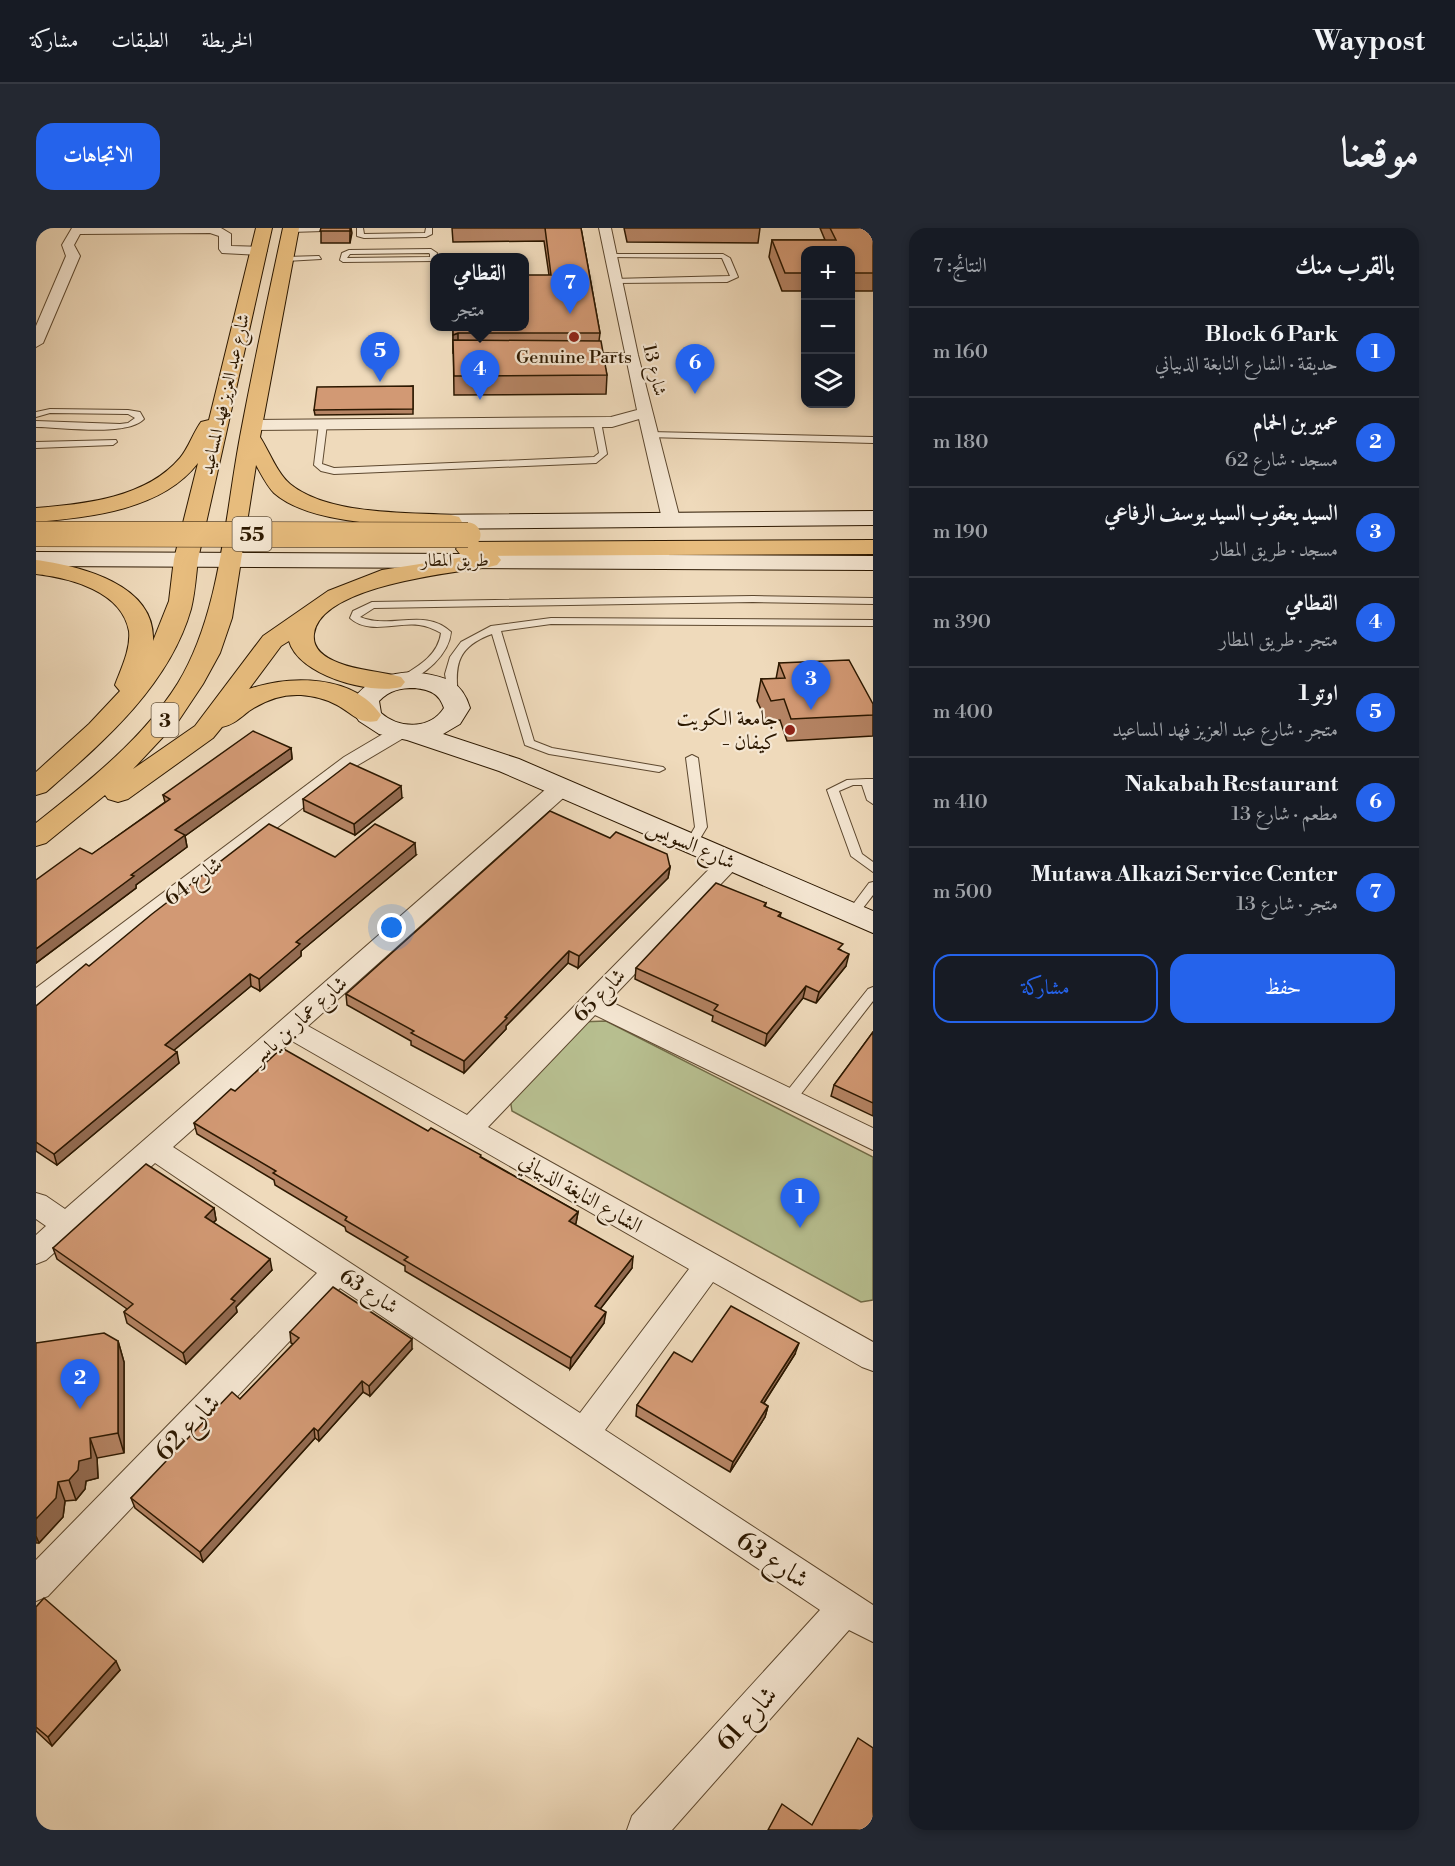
<!DOCTYPE html>
<html lang="ar">
<head>
<meta charset="utf-8">
<style>
  :root { --surface:#171b24; --page:#242831; --text:#f1f3f6; --muted:#9ea1a6; --line:#363941; --accent:#2563eb }
  body { margin:0; font-family:"Libre Bodoni",Amiri,serif; background:var(--page); color:var(--text); direction:rtl }
  .controls { position:absolute; right:18px; top:18px; display:grid; overflow:hidden; border-radius:12px; box-shadow:0 3px 9px #0003 }
  .controls button { width:54px; height:54px; display:grid; place-items:center; padding:0; border:0; border-bottom:2px solid var(--line); background:var(--surface); color:var(--text); font:30px sans-serif }
  .you { position:absolute; left:356px; top:700px; width:21px; height:21px; margin:-15px; border:4px solid #fff; border-radius:50%; background:#1a73e8; box-shadow:0 0 0 9px #1a73e833 }
  .badge { display:grid; place-items:center; width:39px; height:39px; border-radius:50%; background:var(--accent); color:#fff; font-size:20px; font-weight:700 }
  .pin { position:absolute; translate:-50% -50px; filter:drop-shadow(0 2px 3px #0008) }
  .pin::after { content:''; position:absolute; top:32px; width:21px; height:18px; background:inherit; clip-path:polygon(0 0,100% 0,50% 100%) }
  .popup { position:absolute; left:394px; top:25px; width:99px; height:78px; box-sizing:border-box; display:grid; place-content:center; border-radius:12px; background:var(--surface); filter:drop-shadow(0 2px 4px #0005); font-size:20px; white-space:nowrap; color:var(--muted) }
  .popup b { font-size:22px; color:var(--text) }
  .popup::after { content:''; position:absolute; left:50%; top:100%; margin-left:-12px; border:12px solid transparent; border-top-color:var(--surface) }
  .list { margin:0; padding:0; list-style:none }
  h2 { display:flex; justify-content:space-between; align-items:center; height:78px; margin:0; padding:0 24px; font-size:26px }
  h2 small { font-size:20px; font-weight:400; color:var(--muted) }
  .list li { display:grid; grid-template-columns:39px 1fr auto; gap:18px; align-items:center; box-sizing:border-box; height:90px; padding:0 24px; border-top:2px solid var(--line) }
  .list b { display:block; font-size:22px; white-space:nowrap }
  .list p { margin:0; font-size:20px; white-space:nowrap; color:var(--muted) }
  .list em { font-size:20px; font-style:normal; color:var(--muted) }
  .actions { display:flex; gap:12px; padding:18px 24px }
  .actions a { flex:1; padding:14px 0; border:2px solid var(--accent); border-radius:18px; text-align:center; font-size:21px; color:var(--accent) }
  .actions .main { background:var(--accent); color:#fff }
  .icon { flex:none; width:33px; height:33px; fill:none; stroke:currentColor; stroke-width:2; stroke-linecap:round; stroke-linejoin:round }
  .map { position:relative; flex:none; width:837px; height:1602px; overflow:hidden; direction:ltr; border-radius:18px }
  header { display:flex; align-items:center; gap:36px; box-sizing:border-box; height:84px; padding:0 30px; background:var(--surface); border-bottom:2px solid var(--line) }
  header strong { font-size:28px }
  nav { display:flex; gap:33px; margin-inline-start:auto; font-size:21px }
  .intro { display:flex; align-items:center; justify-content:space-between; box-sizing:border-box; height:144px; padding:0 36px }
  h1 { margin:0; font-size:42px }
  .button { padding:15px 27px; border-radius:18px; background:var(--accent); color:#fff; font-size:21px; font-weight:700 }
  main { display:flex; gap:36px; padding:0 36px }
  aside { flex:1; background:var(--surface); border-radius:18px; box-shadow:0 3px 9px #0003 }
  .map>svg:first-child { display:block }
</style>
</head>
<body>
<header>
<strong>Waypost</strong>
<nav><a>الخريطة</a><a>الطبقات</a><a>مشاركة</a></nav>
</header>
<div class="intro"><h1>موقعنا</h1><a class="button">الاتجاهات</a></div>
<main>
<aside>
<h2>بالقرب منك<small>النتائج: 7</small></h2>
<ul class="list">
<li><span class="badge">1</span><div><b>Block 6 Park</b><p>حديقة · الشارع النابغة الذبياني</p></div><em>160 m</em></li>
<li><span class="badge">2</span><div><b>عمير بن الحمام</b><p>مسجد · شارع 62</p></div><em>180 m</em></li>
<li><span class="badge">3</span><div><b>السيد يعقوب السيد يوسف الرفاعي</b><p>مسجد · طريق المطار</p></div><em>190 m</em></li>
<li><span class="badge">4</span><div><b>القطامي</b><p>متجر · طريق المطار</p></div><em>390 m</em></li>
<li><span class="badge">5</span><div><b>اوتو 1</b><p>متجر · شارع عبد العزيز فهد المساعيد</p></div><em>400 m</em></li>
<li><span class="badge">6</span><div><b>Nakabah Restaurant</b><p>مطعم · شارع 13</p></div><em>410 m</em></li>
<li><span class="badge">7</span><div><b>Mutawa Alkazi Service Center</b><p>متجر · شارع 13</p></div><em>500 m</em></li>
</ul>
<div class="actions"><a class="main">حفظ</a><a>مشاركة</a></div>
</aside>
<div class="map">
<svg width="837" height="1602" viewBox="0 0 837 1602">
  <rect width="100%" height="100%" fill="#efdabb"/>
  <filter id="stains"><feTurbulence type="fractalNoise" baseFrequency=".00333" numOctaves="4"/><feColorMatrix values="0 0 0 0 .2 0 0 0 0 .09 0 0 0 0 .02 0 0 0 .5 -.17"/></filter>
  <radialGradient id="worn" r=".72"><stop offset=".6" stop-color="#630" stop-opacity="0"/><stop offset="1" stop-color="#630" stop-opacity=".3"/></radialGradient>
  <!-- green -->
  <polygon fill="#b8c091" stroke="#726c48" stroke-width="1.5" points="570,793 837,929 837,1072 825,1074 476,883 473,864 543,794"/>
  <g fill="none" stroke-linecap="round" stroke-linejoin="round">
    <defs>
      <g id="lane">
        <polygon points="290,0 287,3 255,4 252,2 255,0"/>
        <polygon points="321,0 327,0 328,6 389,5 390,0 396,0 396,6 390,9 328,10 321,8"/>
        <path d="M395,21L401,25L399,33L307,34L304,32L306,25L313,22ZM314,26L393,25L394,26V29L311,30Z"/>
        <polygon points="574,26 687,26 694,30 702,49 691,54 580,55 576,53 577,51 694,48 686,30 572,29"/>
        <polygon points="283,28 285,31 250,33 247,31 250,29"/>
        <polygon points="551,125 595,125 599,127 595,129 548,129 547,127"/>
        <path d="M14,181L92,182L104,184L108,191C90,209 27,199 0,199V193L84,196L92,195L99,190L92,186L14,185L0,189V184Z"/>
        <polygon points="561,191 565,194 571,226 560,235 298,246 285,243 278,237 283,196 287,193 291,196 286,236 298,240 558,229 563,225 557,194"/>
        <polygon points="614,204 837,209 837,215 611,209 611,205"/>
        <polygon points="80,212 81,214 77,217 0,220 0,214"/>
        <path d="M717,368L837,370V376L717,374L338,380L324,389C354,402 389,379 415,404C413,427 388,448 367,455L362,452L363,450C381,439 402,428 405,405C398,401 391,398 383,397C360,394 333,407 314,390L317,383L336,374Z"/>
        <path d="M515,390L837,392V398L515,396L465,403L498,513L516,520L627,539L629,541L623,544L513,526L489,517L456,406C423,418 418,435 422,467L421,469H413L409,446L414,429L425,414L455,398Z"/>
        <polygon points="656,527 662,530 671,599 659,619 655,620 649,616 659,599 650,530"/>
        <polygon points="830,551 837,551 837,576 831,572 826,557 817,557 803,563 826,626 837,634 837,644 815,628 791,562 811,552"/>
        <polygon points="837,654 837,667 820,689 812,689 810,686 812,683 833,655"/>
        <polygon points="837,759 837,773 758,875 748,875 746,871 748,867 832,761"/>
      </g>
      <g id="street">
        <polygon points="36,0 185,0 195,6 195,18 224,19 231,23 224,27 186,25 183,21 183,8 174,5 44,6 38,17 44,28 7,115 0,119 0,98 30,28 26,17"/>
        <polygon points="563,0 575,0 602,127 644,291 641,295 629,295 626,291 603,191 576,199 217,202 209,197 217,192 575,189 601,182"/>
        <polygon points="364,498 371,500 374,504 371,508 322,537 9,779 0,782 0,760 308,529 357,500"/>
        <path d="M526,552L534,554L537,559L534,564L272,798L431,887L686,628L694,626L702,628L705,633L702,638L573,773L837,900V922L559,787L452,899L837,1114V1143L826,1139L677,1054L569,1202L837,1377V1414L813,1402L636,1602H591L596,1588L784,1382L304,1060L12,1368L0,1373V1332L281,1045L119,935L10,1032L0,1036V1007L10,998L0,991V965L10,968L29,981L518,554ZM256,813L653,1041L544,1185L137,919Z"/>
      </g>
      <g id="secondary">
        <polygon points="837,283 837,297 380,301 372,299 369,294 372,289 380,287"/>
        <polygon points="0,324 837,328 837,342 0,338"/>
        <path d="M379,444C407,449 425,450 434,480L424,496L407,506L483,531L837,683V705L463,543L371,512L343,506L323,493L319,487L317,472C332,450 354,445 379,444ZM379,460C394,462 403,465 408,480C394,502 363,501 345,485L343,473C354,462 364,460 379,460Z"/>
      </g>
      <g id="primary">
        <path d="M220,0H236L162,331C160,348 159,365 155,381C133,458 67,514 10,564L0,567V544L53,496L84,463L79,457C85,441 95,421 93,403C86,363 34,350 0,346V332C44,338 120,356 117,413L133,373L138,331L162,235C126,282 55,289 0,294V280C49,276 110,270 144,230C153,219 157,205 165,194L173,192Z"/>
        <path d="M247,0H263L224,209C233,223 241,245 254,256C292,287 368,284 415,287L423,289L426,294L423,299L415,301C367,297 275,298 238,265C231,258 225,246 220,237L196,390L184,425L167,456L143,492L97,541L159,498L227,408L292,363L346,342L453,325L461,327L465,332L461,337L453,339C414,345 284,358 278,406C276,422 290,430 303,435C323,443 344,443 365,449L369,454L365,459C334,467 262,447 253,413L245,418L213,461C254,447 317,446 345,487L341,493C323,497 316,485 301,477C290,471 278,468 265,467C246,466 229,472 213,483C204,490 197,497 186,499L177,510L92,571L82,574L72,571L69,567L10,615L0,618V595C52,554 107,511 142,455C184,386 189,289 204,209C217,139 232,70 247,0Z"/>
      </g>
      <polygon id="highway" points="837,312 837,326 432,328 424,326 420,321 424,316 432,314"/>
    </defs>
    <!-- lane casing -->
    <use href="#lane" stroke="#5d482f" stroke-width="2"/>
    <!-- street casing -->
    <use href="#street" stroke="#5d482f" stroke-width="2"/>
    <!-- secondary casing -->
    <use href="#secondary" stroke="#2c1800" stroke-width="2"/>
    <!-- primary casing -->
    <use href="#primary" stroke="#2c1800" stroke-width="2"/>
    <!-- highway casing -->
    <use href="#highway" stroke="#2c1800" stroke-width="2"/>
    <!-- lane -->
    <use href="#lane" fill="#f5e7d3" fill-rule="evenodd"/>
    <!-- street -->
    <use href="#street" fill="#f5e7d3" fill-rule="evenodd"/>
    <!-- secondary -->
    <use href="#secondary" fill="#f5e7d3" fill-rule="evenodd"/>
    <!-- primary -->
    <use href="#primary" fill="#e8bd7e" fill-rule="evenodd"/>
    <!-- highway -->
    <use href="#highway" fill="#e8bd7e" fill-rule="evenodd"/>
    <defs>
      <polyline id="highway-bridge" points="0,306 432,307"/>
    </defs>
    <!-- highway-bridge casing -->
    <use href="#highway-bridge" stroke="#2c1800" stroke-width="26" stroke-linecap="butt"/>
    <!-- highway-bridge -->
    <use href="#highway-bridge" stroke="#e8bd7e" stroke-width="25"/>
  </g>
  <!-- wall -->
  <g fill="#b58464" stroke="#2c1800" stroke-width="1.5">
    <polygon points="285,0 315,0 314,15 285,15"/>
    <polygon points="416,0 545,0 564,105 563,113 571,147 570,166 418,167 417,99 513,47 508,13 417,14"/>
    <polygon points="588,0 724,0 722,15 591,14"/>
    <polygon points="784,0 837,0 837,63 814,63 814,22 770,22 770,63 746,63 733,29 736,12 789,12"/>
    <polygon points="377,158 377,186 279,187 278,182"/>
    <polygon points="743,435 837,476 837,508 751,513 744,492 731,494 721,473 725,451 740,451"/>
    <polygon points="255,520 256,531 149,608 151,619 100,657 100,660 0,735 0,652 56,626 129,574 127,567"/>
    <polygon points="366,570 319,607 268,583 267,571"/>
    <polygon points="380,627 265,723 265,728 224,763 215,758 138,822 143,835 21,937 0,923 0,778 53,738 299,629"/>
    <polygon points="634,639 632,650 542,740 532,735 470,798 470,801 428,845 375,817 375,813 311,777 310,766"/>
    <polygon points="730,675 729,679 745,685 744,689 805,722 810,738 780,775 767,770 729,818 676,793 677,788 599,751 600,740"/>
    <polygon points="837,804 837,888 795,868 798,857"/>
    <polygon points="199,863 392,903 445,929 542,984 540,995 539,997 596,1040 564,1081 568,1095 534,1141 369,1043 369,1038 310,1003 309,999 239,957 238,952 161,906 158,895"/>
    <polygon points="178,980 180,992 177,995 236,1042 200,1079 201,1084 150,1136 91,1095 88,1084 91,1081 21,1031 17,1020"/>
    <polygon points="254,1104 376,1121 334,1168 327,1164 283,1213 279,1210 167,1334 99,1280 95,1270 204,1171 257,1116 255,1115"/>
    <polygon points="82,1113 88,1134 88,1225 61,1230 62,1250 50,1253 49,1261 40,1272 29,1273 27,1289 3,1315 0,1315 0,1115"/>
    <polygon points="759,1126 728,1175 732,1178 729,1189 694,1244 600,1188 601,1177 656,1134"/>
    <polygon points="0,1379 84,1442 16,1518 0,1503"/>
  </g>
  <!-- shaded-wall -->
  <g fill="#936b51" stroke="#2c1800" stroke-width="1.5">
    <polygon points="314,0 315,0 316,5 314,15"/>
    <polygon points="422,105 422,123 417,125 417,107"/>
    <polygon points="255,520 256,531 149,608 151,619 100,657 100,660 0,735 0,721 95,647 139,602"/>
    <polygon points="365,558 366,570 319,607 318,596"/>
    <polygon points="379,615 380,627 265,723 265,728 224,763 223,751 260,714"/>
    <polygon points="634,639 632,650 542,740 543,728"/>
    <polygon points="533,723 532,735 470,798 470,801 428,845 428,833 469,789"/>
    <polygon points="813,726 810,738 780,775 783,764"/>
    <polygon points="214,746 215,758 131,828 129,817"/>
    <polygon points="770,758 767,770 729,818 731,806"/>
    <polygon points="141,824 143,835 21,937 18,926"/>
    <polygon points="178,980 180,992 171,1000 169,989"/>
    <polygon points="542,984 540,995 532,1005 533,993"/>
    <polygon points="597,1029 596,1040 558,1089 559,1078"/>
    <polygon points="234,1031 236,1042 200,1079 201,1084 150,1136 147,1125 195,1071"/>
    <polygon points="570,1084 568,1095 534,1141 535,1130"/>
    <polygon points="376,1111 376,1121 334,1168 333,1158"/>
    <polygon points="82,1113 88,1134 88,1225 82,1205"/>
    <polygon points="763,1115 759,1126 722,1184 725,1174"/>
    <polygon points="326,1153 327,1164 283,1213 282,1203"/>
    <polygon points="732,1178 729,1189 694,1244 697,1234"/>
    <polygon points="278,1200 279,1210 167,1334 164,1324"/>
    <polygon points="54,1210 61,1230 62,1250 50,1253 49,1261 40,1272 33,1252"/>
    <polygon points="22,1254 29,1273 27,1289 3,1315 0,1308 0,1291"/>
    <polygon points="80,1433 84,1442 16,1518 12,1509"/>
  </g>
  <!-- building -->
  <g fill="#d29974" stroke="#2c1800" stroke-width="1.5">
    <polygon points="285,0 314,0 314,3 284,3"/>
    <polygon points="509,0 545,0 564,105 422,105 417,107 417,99 489,99 489,47 515,47"/>
    <polygon points="794,0 837,0 837,45 814,45 814,22 770,22 770,45 749,45 736,12 800,12"/>
    <polygon points="417,112 565,113 571,147 418,148"/>
    <polygon points="377,158 377,181 278,182 281,159"/>
    <polygon points="813,432 837,476 837,487 755,491 748,471 735,473 725,451 749,450 743,435"/>
    <polygon points="217,503 255,520 139,602 149,607 95,647 98,648 0,721 0,652 44,620 56,626 134,571 127,567"/>
    <polygon points="314,535 365,558 318,596 267,571"/>
    <polygon points="514,583 574,610 580,604 631,626 634,639 543,728 533,723 469,789 471,790 428,833 375,805 378,803 310,766"/>
    <polygon points="233,596 299,629 339,596 379,615 260,714 264,716 223,751 214,746 129,817 141,824 18,926 0,914 0,778 50,736 53,738 116,686"/>
    <polygon points="680,655 730,675 728,678 745,685 742,688 807,716 802,721 813,726 783,764 770,758 731,806 678,782 682,777 600,740"/>
    <polygon points="837,804 837,875 798,857"/>
    <polygon points="246,820 392,903 395,900 445,927 444,929 542,984 533,993 597,1029 559,1078 570,1084 535,1130 368,1032 372,1029 309,992 311,989 237,945 240,943 158,895 195,861 199,863"/>
    <polygon points="110,936 178,980 169,989 234,1031 195,1071 199,1073 147,1125 88,1084 97,1076 17,1020"/>
    <polygon points="297,1059 376,1111 333,1158 326,1153 282,1203 278,1200 164,1324 95,1270 196,1164 204,1171 263,1110 254,1104"/>
    <polygon points="695,1078 763,1115 725,1174 732,1178 697,1234 601,1177 638,1124 656,1134"/>
    <polygon points="68,1105 82,1113 82,1205 54,1210 55,1230 43,1233 42,1242 33,1252 22,1254 20,1270 0,1291 0,1115"/>
    <polygon points="8,1370 80,1433 12,1509 0,1499 0,1379"/>
    <polygon points="822,1510 837,1520 837,1602 732,1602 746,1576 776,1597"/>
  </g>
  <!-- markers -->
  <g fill="#8f2418" stroke="#f5e7d3" stroke-width="2">
    <circle cx="538" cy="109" r="6"/>
    <circle cx="754" cy="502" r="6"/>
  </g>
  <g text-anchor="middle" stroke-width="4.5" stroke-linejoin="round" paint-order="stroke">
    <!-- far-poi labels -->
    <g font-size="18" fill="#2c1800" stroke="#f5e7d3">
      <text x="538" y="135">Genuine Parts</text>
    </g>
    <!-- far-street labels -->
    <g font-size="18" fill="#2c1800" stroke="#f5e7d3">
      <text transform="translate(619 142) rotate(77)" y="6">شارع 13</text>
      <text transform="translate(189 166) rotate(-77)" y="6">شارع عبد العزيز فهد المساعيد</text>
      <text x="419" y="338">طريق المطار</text>
    </g>
    <!-- shield labels -->
    <g fill="#f5e7d3" stroke="#68563f" stroke-width="1.5">
      <rect x="196.5" y="289" width="39" height="34" rx="4.5"/>
      <rect x="115.5" y="475" width="27" height="34" rx="4.5"/>
    </g>
    <g font-size="20" font-weight="bold" fill="#2c1800">
      <text x="216" y="313">55</text>
      <text x="129" y="499">3</text>
    </g>
    <!-- poi labels -->
    <g font-size="21" fill="#2c1800" stroke="#f5e7d3" text-anchor="end">
      <text x="742" y="497">جامعة الكويت<tspan x="742" dy="24">- كيفان</tspan></text>
    </g>
    <!-- street labels -->
    <g font-size="21" fill="#2c1800" stroke="#f5e7d3">
      <text transform="translate(655 616) rotate(24)" y="7">شارع السويس</text>
      <text transform="translate(157 653) rotate(-37)" y="7">شارع 64</text>
      <text transform="translate(563 767) rotate(-46)" y="7">شارع 65</text>
      <text transform="translate(263 792) rotate(-42)" y="7">شارع عمار بن ياسر</text>
      <text transform="translate(545 965) rotate(30)" y="7">الشارع النابغة الذبياني</text>
      <text transform="translate(333 1063) rotate(33)" y="7">شارع 63</text>
    </g>
    <!-- near-street labels -->
    <g font-size="26" fill="#2c1800" stroke="#f5e7d3">
      <text transform="translate(151 1199) rotate(-46)" y="9">شارع 62</text>
      <text transform="translate(737 1331) rotate(34)" y="9">شارع 63</text>
      <text transform="translate(710 1490) rotate(-48)" y="9">شارع 61</text>
    </g>
  </g>
  <rect width="100%" height="100%" filter="url(#stains)"/>
  <rect width="100%" height="100%" fill="url(#worn)"/>
</svg>
<div class="controls">
<button>+</button>
<button>−</button>
<button><svg class="icon" aria-label="layers" viewBox="0 0 24 24"><path d="M12 4l9 5-9 5-9-5zM3 14l9 5 9-5"/></svg></button>
</div>
<div class="you"></div>
<div class="pin badge" style="left:764px;top:1000px">1</div>
<div class="pin badge" style="left:44px;top:1181px">2</div>
<div class="pin badge" style="left:775px;top:482px">3</div>
<div class="pin badge" style="left:444px;top:172px">4</div>
<div class="popup"><b>القطامي</b>متجر</div>
<div class="pin badge" style="left:344px;top:154px">5</div>
<div class="pin badge" style="left:659px;top:166px">6</div>
<div class="pin badge" style="left:534px;top:86px">7</div>
</div>
</main>
</body>
</html>
